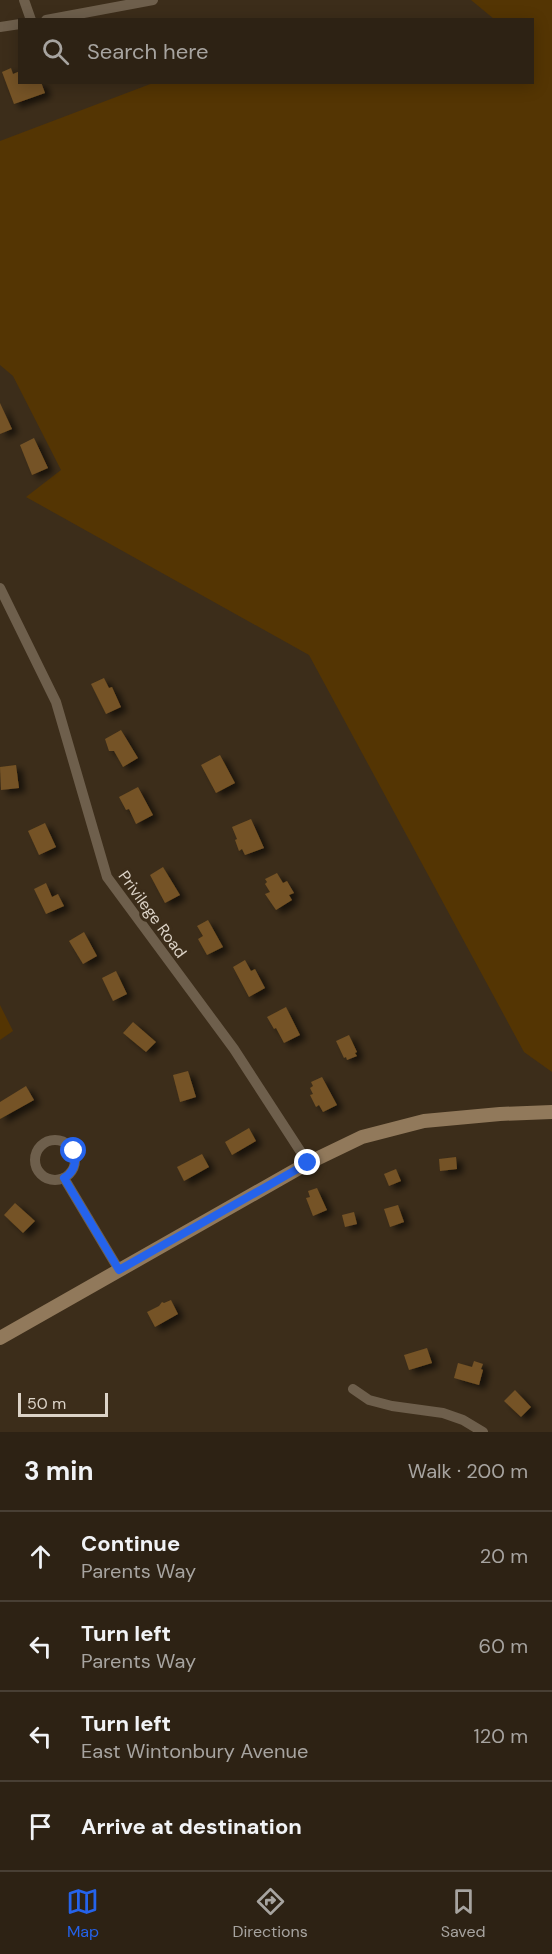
<!DOCTYPE html>
<html lang="en">
<head>
<meta charset="utf-8">
<style>
  :root { --surface:#2d2214; --page:#392f22; --text:#f1f3f6; --muted:#a7a4a0; --line:#483f34; --accent:#2563eb }
  body { margin:0; font-family:"DM Sans",sans-serif; background:var(--page); color:var(--text) }
  .scale { position:absolute; left:18px; bottom:15px; width:90px; box-sizing:border-box; padding-left:6px; border:3px solid #dcd3c7; border-top:0; font-size:16px; line-height:21px; white-space:nowrap; color:#dcd3c7; -webkit-text-stroke:4px #3c2d1a; paint-order:stroke }
  .stop { position:absolute; width:18px; height:18px; margin:-14px; border:4px solid #2563eb; border-radius:50%; background:#fff }
  .stop.end { background:#2563eb; border-color:#fff; box-shadow:0 2px 6px #0008 }
  .list { margin:0; padding:0; list-style:none }
  h2 { display:flex; justify-content:space-between; align-items:center; height:78px; margin:0; padding:0 24px; font-size:26px }
  h2 small { font-size:20px; font-weight:400; color:var(--muted) }
  .list li { display:grid; grid-template-columns:39px 1fr auto; gap:18px; align-items:center; box-sizing:border-box; height:90px; padding:0 24px; border-top:2px solid var(--line) }
  .list b { display:block; font-size:22px; white-space:nowrap }
  .list p { margin:0; font-size:20px; white-space:nowrap; color:var(--muted) }
  .list em { font-size:20px; font-style:normal; color:var(--muted) }
  .icon { flex:none; width:33px; height:33px; fill:none; stroke:currentColor; stroke-width:2; stroke-linecap:round; stroke-linejoin:round }
  .map { position:relative; flex:none; width:552px; height:1432px; overflow:hidden }
  .search { position:absolute; background:var(--surface); box-shadow:0 3px 15px #0003; left:18px; right:18px; top:18px; height:66px; display:flex; align-items:center; gap:15px; box-sizing:border-box; padding:0 21px; border-radius:0px; color:var(--muted); font-size:22px }
  .sheet { height:438px; background:var(--surface) }
  nav { display:flex; justify-content:space-around; align-items:center; box-sizing:border-box; height:84px; border-top:2px solid var(--line); background:var(--surface); font-size:16px; color:var(--muted) }
  nav a { display:grid; justify-items:center; gap:3px }
  nav .on { color:var(--accent) }
  .map>svg:first-child { display:block }
</style>
</head>
<body>
<div class="map">
<svg width="552" height="1432" viewBox="0 0 552 1432">
  <defs>
    <filter id="shadow"><feDropShadow dx="6" dy="4" stdDeviation="3" flood-color="#0009"/></filter>
  </defs>
  <rect width="100%" height="100%" fill="#3c2d1a"/>
  <!-- green -->
  <g fill="#543503">
    <polygon points="471,0 552,0 552,1072 524,1052 309,655 26,497 61,470 13,376 0,365 0,141 153,83 532,82 532,20 494,19"/>
    <polygon points="0,1005 13,1031 0,1040"/>
  </g>
  <!-- building -->
  <g fill="#755325" filter="url(#shadow)">
    <polygon points="11,68 13,74 20,71 20,82 41,82 45,93 14,104 2,72"/>
    <polygon points="0,403 12,429 0,434"/>
    <polygon points="34,438 48,468 32,475 20,445"/>
    <polygon points="104,678 109,688 112,687 121,707 106,714 91,684"/>
    <polygon points="121,730 138,758 123,767 114,751 109,751 105,739"/>
    <polygon points="220,755 235,783 216,793 201,765"/>
    <polygon points="16,765 19,788 1,790 0,767"/>
    <polygon points="138,787 153,815 136,824 129,809 126,810 119,797"/>
    <polygon points="251,819 264,848 245,855 242,849 239,851 235,840 237,839 232,827"/>
    <polygon points="45,823 56,847 39,855 28,831"/>
    <polygon points="163,867 180,895 165,903 150,875"/>
    <polygon points="277,873 283,883 287,881 294,893 289,895 292,900 276,910 265,894 270,892 265,884 267,882 265,879"/>
    <polygon points="46,883 52,897 58,894 64,906 46,914 34,889"/>
    <polygon points="208,920 223,947 207,955 198,939 203,936 197,926"/>
    <polygon points="84,932 97,956 83,964 69,941"/>
    <polygon points="245,960 251,971 255,969 265,988 249,997 233,967"/>
    <polygon points="116,971 127,994 113,1001 102,978"/>
    <polygon points="286,1007 300,1035 284,1043 276,1028 274,1029 267,1017"/>
    <polygon points="133,1022 156,1042 146,1052 123,1033"/>
    <polygon points="349,1035 357,1052 355,1053 357,1056 347,1060 346,1057 344,1058 336,1041"/>
    <polygon points="188,1071 196,1097 180,1102 173,1075"/>
    <polygon points="322,1077 337,1105 323,1112 319,1105 316,1107 310,1095 313,1094 310,1088 313,1086 311,1082"/>
    <polygon points="26,1086 34,1100 0,1119 0,1102"/>
    <polygon points="249,1128 256,1141 232,1155 225,1142"/>
    <polygon points="202,1154 209,1167 184,1181 177,1167"/>
    <polygon points="456,1157 457,1169 440,1171 439,1159"/>
    <polygon points="396,1169 401,1181 389,1186 384,1174"/>
    <polygon points="317,1188 327,1210 313,1216 306,1198 310,1197 308,1191"/>
    <polygon points="15,1203 35,1221 23,1233 4,1215"/>
    <polygon points="398,1205 404,1222 390,1227 384,1209"/>
    <polygon points="354,1212 357,1224 345,1227 342,1215"/>
    <polygon points="171,1300 178,1314 155,1327 147,1312 159,1306 162,1302 164,1303"/>
    <polygon points="427,1348 432,1363 409,1370 404,1355"/>
    <polygon points="474,1361 483,1364 481,1369 483,1370 479,1385 454,1378 458,1363 472,1367"/>
    <polygon points="515,1390 531,1407 521,1417 504,1401"/>
  </g>
  <g fill="none" stroke-linecap="round" stroke-linejoin="round">
    <!-- street -->
    <g stroke="#6e5f4c" stroke-width="10">
      <polyline points="24,0 31,20"/>
      <polyline points="46,20 153,0"/>
      <polyline points="0,27 20,24"/>
      <polyline points="0,588 56,702 107,877 234,1049 308,1163"/>
      <circle cx="55" cy="1160" r="20"/>
      <polyline points="64,1178 119,1270"/>
      <polyline points="353,1389 369,1400 392,1406 443,1413 463,1420 483,1432"/>
    </g>
    <!-- secondary -->
    <polyline stroke="#91795b" stroke-width="14" points="0,1338 308,1163 362,1137 424,1121 500,1114 552,1112"/>
  </g>
  <g fill="none" stroke-linecap="round" stroke-linejoin="round">
    <!-- route -->
    <path stroke="#2563eb" stroke-width="8" d="M74,1151C77,1163 74,1172 64,1178L119,1270L308,1163"/>
  </g>
  <g text-anchor="middle" stroke-width="6" stroke-linejoin="round" paint-order="stroke">
    <!-- street labels -->
    <g font-size="16" fill="#dcd3c7" stroke="#3c2d1a">
      <text transform="translate(153 914) rotate(54)" y="6">Privilege Road</text>
    </g>
  </g>
</svg>
<div class="scale">50 m</div>
<div class="stop" style="left:74px;top:1151px"></div>
<div class="stop end" style="left:308px;top:1163px"></div>
<div class="search"><svg class="icon" aria-label="search" viewBox="0 0 24 24"><circle cx="10" cy="10" r="6"/><path d="M15 15l6 6"/></svg>Search here</div>
</div>
<section class="sheet">
<h2>3 min<small>Walk · 200 m</small></h2>
<ul class="list">
<li><svg class="icon" aria-label="ahead" viewBox="0 0 24 24"><path d="M12 20V5M6 11l6-6 6 6"/></svg><div><b>Continue</b><p>Parents Way</p></div><em>20 m</em></li>
<li><svg class="icon" aria-label="left" viewBox="0 0 24 24"><path d="M17 20v-9H6M10 6l-5 5 5 5"/></svg><div><b>Turn left</b><p>Parents Way</p></div><em>60 m</em></li>
<li><svg class="icon" aria-label="left" viewBox="0 0 24 24"><path d="M17 20v-9H6M10 6l-5 5 5 5"/></svg><div><b>Turn left</b><p>East Wintonbury Avenue</p></div><em>120 m</em></li>
<li><svg class="icon" aria-label="arrive" viewBox="0 0 24 24"><path d="M6 21V4h12l-3 4 3 4H6"/></svg><div><b>Arrive at destination</b></div></li>
</ul>
</section>
<nav>
<a class="on"><svg class="icon" aria-label="map" viewBox="0 0 24 24"><path d="M3 6l6-2 6 2 6-2v14l-6 2-6-2-6 2zM9 4v14M15 6v14"/></svg>Map</a>
<a><svg class="icon" aria-label="directions" viewBox="0 0 24 24"><path d="M12 3l9 9-9 9-9-9zM9 14v-3h6M13 9l2 2-2 2"/></svg>Directions</a>
<a><svg class="icon" aria-label="saved" viewBox="0 0 24 24"><path d="M7 4h10v16l-5-4-5 4z"/></svg>Saved</a>
</nav>
</body>
</html>
